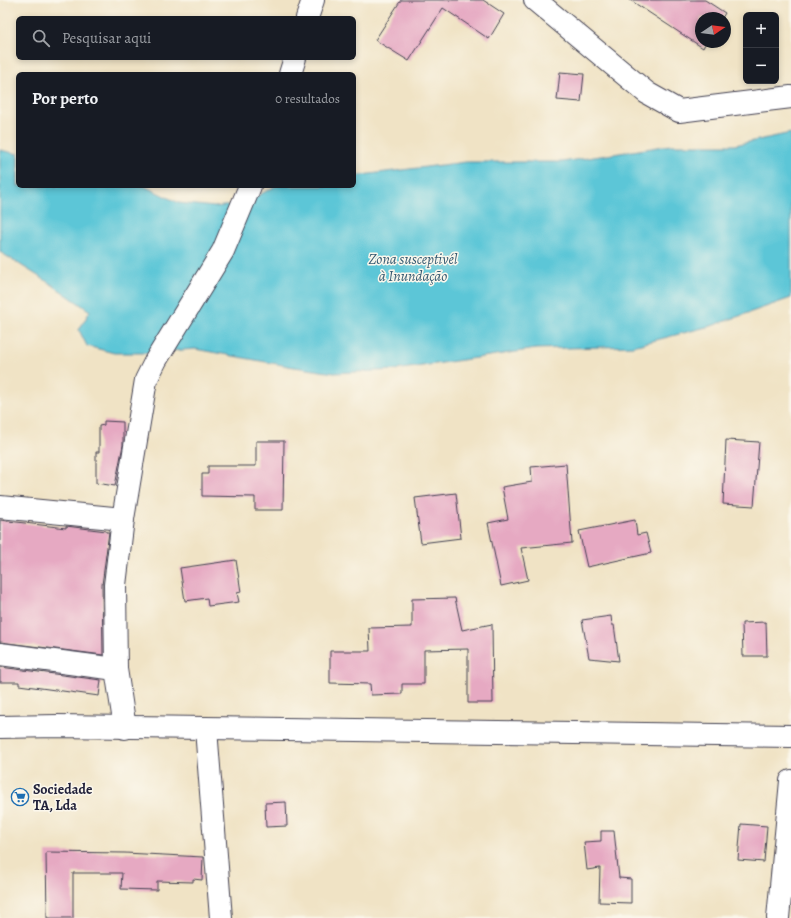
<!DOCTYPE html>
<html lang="pt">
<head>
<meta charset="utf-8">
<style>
  :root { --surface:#171b24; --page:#20242c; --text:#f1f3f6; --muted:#9ea1a6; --line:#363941 }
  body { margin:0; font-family:Alegreya,serif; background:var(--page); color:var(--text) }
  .controls { position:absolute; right:12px; top:12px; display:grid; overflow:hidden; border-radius:6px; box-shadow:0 2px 6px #0003 }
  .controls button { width:36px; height:36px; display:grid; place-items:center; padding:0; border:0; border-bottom:1px solid var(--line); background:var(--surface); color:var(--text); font:20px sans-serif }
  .compass { position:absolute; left:695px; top:12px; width:36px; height:36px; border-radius:50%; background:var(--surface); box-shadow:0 2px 6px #0003; rotate:77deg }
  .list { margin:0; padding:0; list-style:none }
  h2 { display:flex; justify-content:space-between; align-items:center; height:52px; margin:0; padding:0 16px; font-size:17px }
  h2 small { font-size:13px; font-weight:400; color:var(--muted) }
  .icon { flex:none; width:22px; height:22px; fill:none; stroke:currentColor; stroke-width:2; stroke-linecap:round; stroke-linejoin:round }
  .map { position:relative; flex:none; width:791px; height:918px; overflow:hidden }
  .search { position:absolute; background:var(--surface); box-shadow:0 2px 6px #0003; left:16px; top:16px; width:340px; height:44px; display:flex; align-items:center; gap:10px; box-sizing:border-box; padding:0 14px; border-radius:6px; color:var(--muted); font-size:15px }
  .panel { position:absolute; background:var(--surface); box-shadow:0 2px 6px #0003; left:16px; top:72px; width:340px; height:116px; border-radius:6px }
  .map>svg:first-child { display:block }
</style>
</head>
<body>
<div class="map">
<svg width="791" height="918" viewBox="0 0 791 918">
  <rect width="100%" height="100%" fill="#fbf7ec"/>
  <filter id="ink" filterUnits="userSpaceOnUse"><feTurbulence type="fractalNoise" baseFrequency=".025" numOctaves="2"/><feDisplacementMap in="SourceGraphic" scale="8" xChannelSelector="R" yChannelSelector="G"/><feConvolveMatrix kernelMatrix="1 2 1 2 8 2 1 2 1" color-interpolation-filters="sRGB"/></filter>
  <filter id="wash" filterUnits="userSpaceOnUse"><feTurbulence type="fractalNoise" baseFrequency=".012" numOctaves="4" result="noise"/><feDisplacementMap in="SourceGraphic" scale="16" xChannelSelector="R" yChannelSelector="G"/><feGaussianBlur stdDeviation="0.9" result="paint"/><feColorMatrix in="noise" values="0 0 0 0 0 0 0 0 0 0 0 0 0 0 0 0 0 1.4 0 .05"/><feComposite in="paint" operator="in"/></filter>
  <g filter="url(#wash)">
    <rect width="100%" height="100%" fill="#f0e3c5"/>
    <!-- water -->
    <polygon fill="#5cc6d7" stroke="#3f7489" points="791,133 791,298 714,325 633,346 536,349 395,370 334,373 288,366 195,349 145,353 114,353 87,346 79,330 90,311 51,284 0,252 0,150 18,154 18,186 144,186 179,203 214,207 242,204 276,186 354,186 354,176 466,162 562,162 671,145 735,145"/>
    <g id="blocks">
      <!-- building -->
      <g fill="#e6a9c2">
        <polygon points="401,0 483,0 504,14 489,39 443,8 409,61 375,40"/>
        <polygon points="630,0 705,0 725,13 722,18 701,18 701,42 706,42 703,48"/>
        <polygon points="560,72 584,74 581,102 557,100"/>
        <polygon points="104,421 123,422 123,445 115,486 96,483 96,452 99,452 99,426 104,425"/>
        <polygon points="726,440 759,442 754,506 723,504"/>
        <polygon points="256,441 284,441 283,510 255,510 255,497 202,496 202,474 208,474 208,466 256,466"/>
        <polygon points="566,464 572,543 521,548 528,580 501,586 488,523 508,519 502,487 532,482 531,467"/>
        <polygon points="456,493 461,538 421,543 415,498"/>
        <polygon points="0,520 66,528 66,526 106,531 106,532 109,532 102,585 103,655 0,642"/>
        <polygon points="635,520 637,535 646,533 651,553 587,567 579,531"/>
        <polygon points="236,560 241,592 237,593 239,602 208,606 207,598 185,601 180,568"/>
        <polygon points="455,598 462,630 492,624 493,703 468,703 468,649 424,650 424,684 402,684 402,694 371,695 370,684 330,683 330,651 370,651 369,628 412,627 412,599"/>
        <polygon points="611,616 612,625 614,625 619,661 589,658 582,620"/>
        <polygon points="766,622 767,656 743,656 742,623"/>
        <polygon points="0,667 101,680 99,696 19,685 19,682 0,682"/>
        <polygon points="286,802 287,826 266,827 265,803"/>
        <polygon points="741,824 767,826 764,862 738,860"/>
        <polygon points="601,831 614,831 619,878 631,879 631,903 599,902 600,868 587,870 584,842 601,841"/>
        <polygon points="46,852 125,853 203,857 202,880 193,879 193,882 157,881 157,890 121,889 122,873 73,873 73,918 47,918"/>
      </g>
    </g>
  </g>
  <g filter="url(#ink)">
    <use href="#blocks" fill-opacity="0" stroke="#413f50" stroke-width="1"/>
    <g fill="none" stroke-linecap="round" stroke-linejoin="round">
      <defs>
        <g id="minor">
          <polyline points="535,0 647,93 679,111 791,97"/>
          <polyline points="307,18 313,0"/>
          <polyline points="290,74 295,58"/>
          <polyline points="0,507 123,519"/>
          <polyline points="0,654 116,669"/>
          <polyline points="125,728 116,669 115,585 123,519 146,380 156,360 223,251 250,186"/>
          <polyline points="206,729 221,918"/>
          <polyline points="778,918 791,781"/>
        </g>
        <polyline id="major" points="0,727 57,726 791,736"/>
      </defs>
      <!-- minor casing -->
      <use href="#minor" stroke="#413f50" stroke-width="24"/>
      <!-- major casing -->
      <use href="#major" stroke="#413f50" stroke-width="24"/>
      <!-- minor -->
      <use href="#minor" stroke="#fff" stroke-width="22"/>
      <!-- major -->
      <use href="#major" stroke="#fff" stroke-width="22"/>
    </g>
  </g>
  <!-- icons -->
  <defs>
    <symbol id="supermarket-ring" viewBox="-11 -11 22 22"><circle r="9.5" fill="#fbf7ec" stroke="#1f6fb2" stroke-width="1.5"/><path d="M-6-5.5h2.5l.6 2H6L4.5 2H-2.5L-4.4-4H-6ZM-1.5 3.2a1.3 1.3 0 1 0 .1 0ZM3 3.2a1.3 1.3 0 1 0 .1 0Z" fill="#1f6fb2"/></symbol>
  </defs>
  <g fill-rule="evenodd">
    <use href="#supermarket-ring" x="10" y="787" width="20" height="20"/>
  </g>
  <g text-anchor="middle" stroke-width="3" stroke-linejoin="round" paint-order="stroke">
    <!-- poi labels -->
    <g font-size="14" font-weight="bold" fill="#22223b" stroke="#fbf7ec" text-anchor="start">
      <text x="33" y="794">Sociedade<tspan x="33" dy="16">TA, Lda</tspan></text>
    </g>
    <!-- water labels -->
    <g font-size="15" font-style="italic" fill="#365b72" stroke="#fbf7ec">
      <text x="413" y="264">Zona susceptivél<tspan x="413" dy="17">à Inundação</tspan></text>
    </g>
  </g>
</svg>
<div class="controls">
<button>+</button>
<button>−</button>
</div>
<svg class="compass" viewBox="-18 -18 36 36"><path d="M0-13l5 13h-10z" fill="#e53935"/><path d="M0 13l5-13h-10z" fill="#9ea1a6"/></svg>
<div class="search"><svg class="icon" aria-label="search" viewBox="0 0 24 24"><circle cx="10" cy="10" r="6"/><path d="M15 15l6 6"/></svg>Pesquisar aqui</div>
<section class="panel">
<h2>Por perto<small>0 resultados</small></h2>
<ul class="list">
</ul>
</section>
</div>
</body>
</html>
